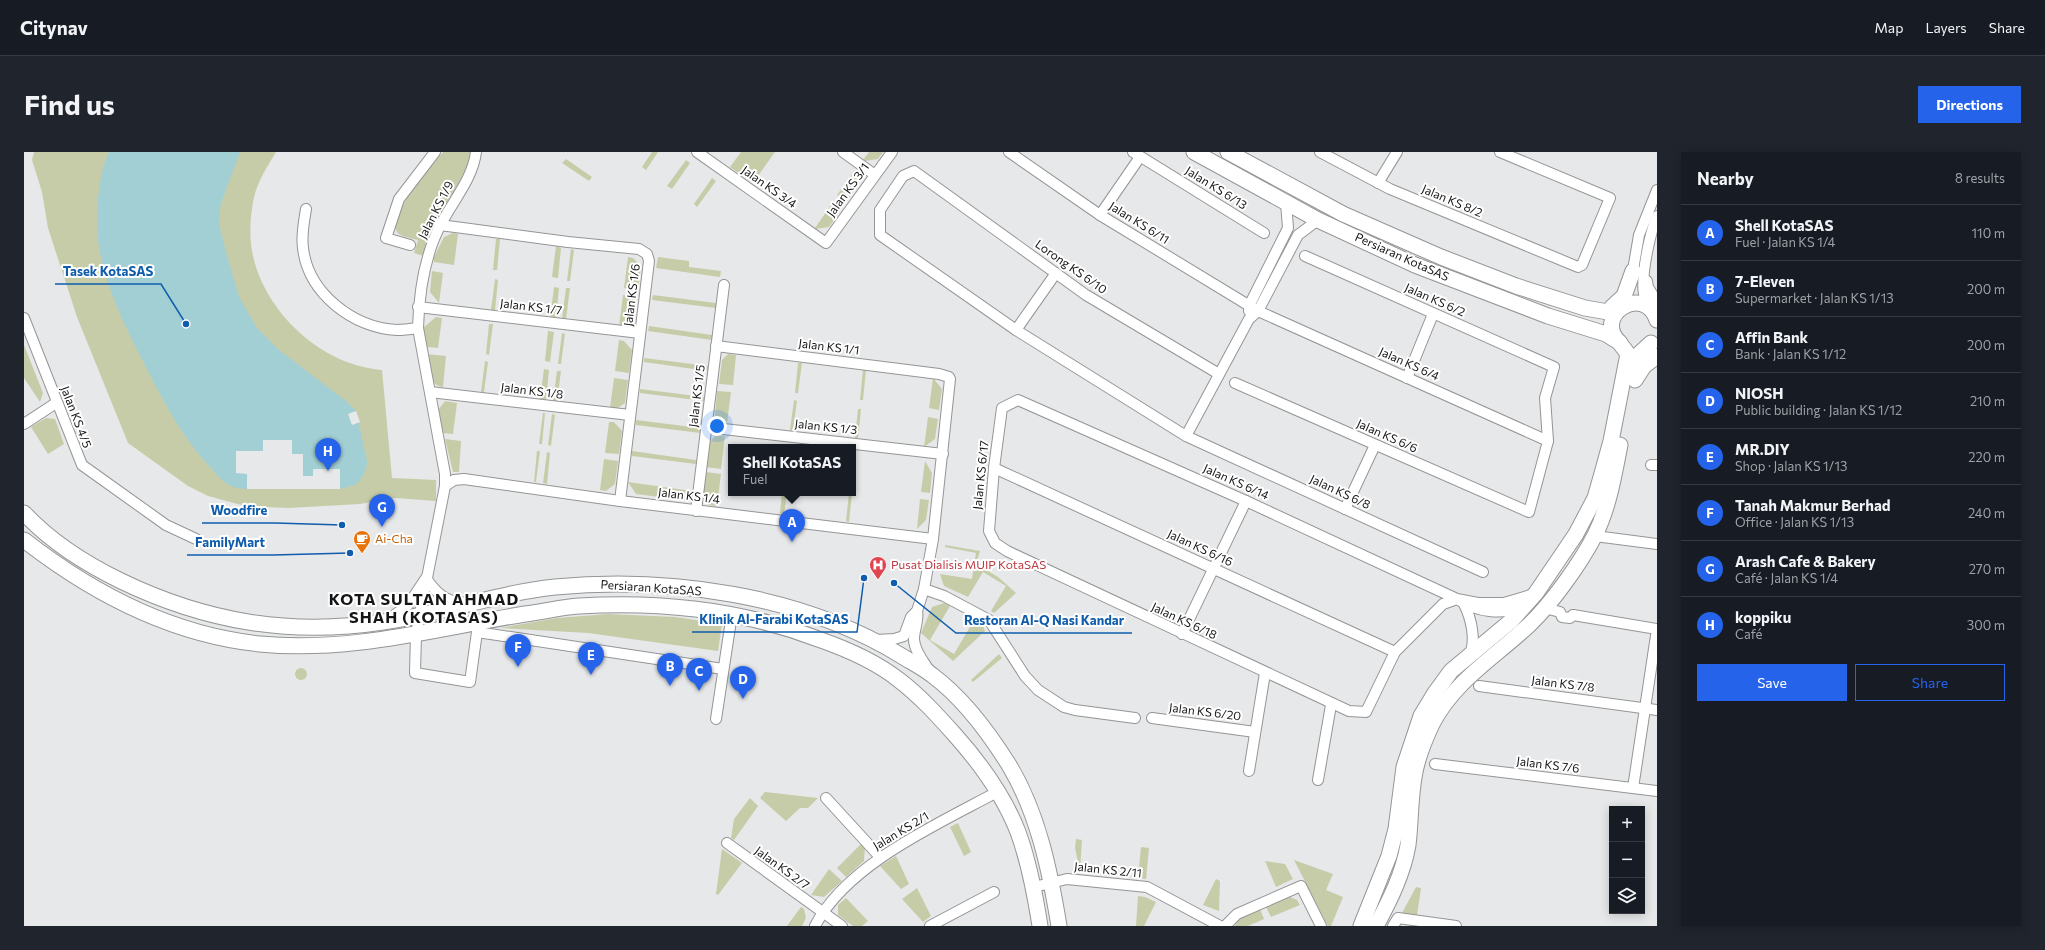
<!DOCTYPE html>
<html lang="en">
<head>
<meta charset="utf-8">
<style>
  :root { --surface:#171b24; --page:#20242c; --text:#f1f3f6; --muted:#9ea1a6; --line:#363941; --accent:#2563eb }
  body { margin:0; font-family:Commissioner,sans-serif; background:var(--page); color:var(--text) }
  .controls { position:absolute; right:12px; bottom:12px; display:grid; overflow:hidden; border-radius:0px; box-shadow:0 2px 10px #0003 }
  .controls button { width:36px; height:36px; display:grid; place-items:center; padding:0; border:0; border-bottom:1px solid var(--line); background:var(--surface); color:var(--text); font:20px sans-serif }
  .you { position:absolute; left:693px; top:274px; width:14px; height:14px; margin:-10px; border:3px solid #fff; border-radius:50%; background:#1a73e8; box-shadow:0 0 0 6px #1a73e833 }
  .badge { display:grid; place-items:center; width:26px; height:26px; border-radius:50%; background:var(--accent); color:#fff; font-size:13px; font-weight:700 }
  .pin { position:absolute; translate:-50% -33px; filter:drop-shadow(0 1px 2px #0008) }
  .pin::after { content:''; position:absolute; top:21px; width:14px; height:12px; background:inherit; clip-path:polygon(0 0,100% 0,50% 100%) }
  .popup { position:absolute; left:704px; top:292px; width:128px; height:52px; box-sizing:border-box; display:grid; place-content:center; border-radius:0px; background:var(--surface); filter:drop-shadow(0 1px 3px #0005); font-size:13px; white-space:nowrap; color:var(--muted) }
  .popup b { font-size:15px; color:var(--text) }
  .popup::after { content:''; position:absolute; left:50%; top:100%; margin-left:-8px; border:8px solid transparent; border-top-color:var(--surface) }
  .list { margin:0; padding:0; list-style:none }
  h2 { display:flex; justify-content:space-between; align-items:center; height:52px; margin:0; padding:0 16px; font-size:17px }
  h2 small { font-size:13px; font-weight:400; color:var(--muted) }
  .list li { display:grid; grid-template-columns:26px 1fr auto; gap:12px; align-items:center; box-sizing:border-box; height:56px; padding:0 16px; border-top:1px solid var(--line) }
  .list b { display:block; font-size:15px; white-space:nowrap }
  .list p { margin:0; font-size:13px; white-space:nowrap; color:var(--muted) }
  .list em { font-size:13px; font-style:normal; color:var(--muted) }
  .actions { display:flex; gap:8px; padding:12px 16px }
  .actions a { flex:1; padding:9px 0; border:1px solid var(--accent); border-radius:0px; text-align:center; font-size:14px; color:var(--accent) }
  .actions .main { background:var(--accent); color:#fff }
  .icon { flex:none; width:22px; height:22px; fill:none; stroke:currentColor; stroke-width:2; stroke-linecap:round; stroke-linejoin:round }
  .map { position:relative; flex:none; width:1633px; height:774px; overflow:hidden; border-radius:0px }
  header { display:flex; align-items:center; gap:24px; box-sizing:border-box; height:56px; padding:0 20px; background:var(--surface); border-bottom:1px solid var(--line) }
  header strong { font-size:19px }
  nav { display:flex; gap:22px; margin-inline-start:auto; font-size:14px }
  .intro { display:flex; align-items:center; justify-content:space-between; box-sizing:border-box; height:96px; padding:0 24px }
  h1 { margin:0; font-size:28px }
  .button { padding:10px 18px; border-radius:0px; background:var(--accent); color:#fff; font-size:14px; font-weight:700 }
  main { display:flex; gap:24px; padding:0 24px }
  aside { flex:1; background:var(--surface); border-radius:0px; box-shadow:0 2px 10px #0003 }
  .map>svg:first-child { display:block }
</style>
</head>
<body>
<header>
<strong>Citynav</strong>
<nav><a>Map</a><a>Layers</a><a>Share</a></nav>
</header>
<div class="intro"><h1>Find us</h1><a class="button">Directions</a></div>
<main>
<div class="map">
<svg width="1633" height="774" viewBox="0 0 1633 774">
  <rect width="100%" height="100%" fill="#e7e8e9"/>
  <!-- green -->
  <g fill="#c7cca8">
    <path d="M10,0H252C243,15 232,32 229,50C226,66 225,87 229,104C242,162 299,214 358,218L368,326L412,328V349L371,346L336,352L264,356L221,354L184,344L164,334L104,291L53,165L24,76L18,40L8,8Z"/>
    <path d="M419,0H447V8L415,67L400,104L390,101L394,88C388,86 374,85 372,78C366,60 408,14 419,0Z"/>
    <polygon points="628,0 634,0 622,18 618,15"/>
    <polygon points="717,0 751,0 729,31 706,15"/>
    <polygon points="845,0 859,0 854,7 841,9 839,8"/>
    <polygon points="542,7 568,25 565,29 538,11"/>
    <polygon points="662,8 666,11 648,37 643,34"/>
    <polygon points="831,18 833,19 835,32 822,50 813,43"/>
    <polygon points="688,26 692,29 673,55 670,52"/>
    <polygon points="809,50 818,56 805,75 792,77 791,76"/>
    <polygon points="429,81 434,82 430,113 410,110 410,105 420,85"/>
    <polygon points="472,87 476,87 473,118 469,118"/>
    <polygon points="532,94 537,96 534,126 528,125"/>
    <polygon points="547,97 550,98 546,129 543,129"/>
    <polygon points="604,105 609,106 617,114 614,138 600,136"/>
    <polygon points="634,105 665,109 665,115 697,119 696,125 632,116"/>
    <polygon points="408,119 419,121 415,151 406,140"/>
    <polygon points="471,127 474,128 471,158 467,158"/>
    <polygon points="530,135 535,136 532,166 526,166"/>
    <polygon points="542,136 546,136 542,167 538,167"/>
    <polygon points="599,143 613,145 610,168 601,175 595,174"/>
    <polygon points="629,143 692,151 692,156 628,148"/>
    <polygon points="412,165 418,166 414,196 403,195 399,176"/>
    <polygon points="465,172 469,172 465,203 462,202"/>
    <polygon points="625,174 688,183 688,188 624,179"/>
    <polygon points="524,179 530,180 526,210 521,209"/>
    <polygon points="538,181 541,182 537,212 534,212"/>
    <polygon points="595,188 600,189 608,198 605,221 591,219"/>
    <polygon points="0,193 19,241 16,250 0,226"/>
    <path d="M402,202L422,204L419,235C404,234 404,213 402,202Z"/>
    <polygon points="704,202 712,203 709,233 695,232 698,208"/>
    <polygon points="620,206 684,214 684,219 620,210"/>
    <polygon points="461,209 464,210 460,240 457,240"/>
    <polygon points="774,211 778,211 774,241 771,241"/>
    <polygon points="520,217 525,218 522,248 516,247"/>
    <polygon points="839,218 842,218 839,248 836,248"/>
    <polygon points="533,219 537,219 533,249 529,249"/>
    <polygon points="590,226 604,228 601,251 592,257 586,256"/>
    <polygon points="909,226 918,237 915,258 905,256"/>
    <polygon points="616,237 680,245 680,249 616,241"/>
    <polygon points="693,239 707,240 703,271 695,270 691,263"/>
    <polygon points="770,248 773,249 769,279 766,278"/>
    <polygon points="421,249 433,251 429,282 419,281 414,258"/>
    <polygon points="834,257 837,257 834,287 831,287"/>
    <polygon points="519,261 521,261 518,292 515,292"/>
    <polygon points="528,262 531,263 527,294 524,293"/>
    <polygon points="904,265 914,267 911,287 900,295"/>
    <polygon points="22,266 31,267 40,292 24,302 7,275"/>
    <polygon points="612,268 676,276 676,281 612,273"/>
    <polygon points="585,270 590,270 598,279 595,302 581,301"/>
    <polygon points="692,283 701,284 697,317 682,315 685,291"/>
    <polygon points="421,287 437,289 435,320 429,320"/>
    <polygon points="513,299 516,299 512,330 510,330"/>
    <polygon points="608,299 672,308 672,312 608,304"/>
    <polygon points="523,300 526,301 523,332 519,331"/>
    <polygon points="580,307 594,309 591,332 582,339 576,338"/>
    <polygon points="901,309 908,321 906,341 897,340"/>
    <polygon points="682,320 697,322 693,354 684,353 679,344"/>
    <polygon points="604,330 668,339 668,342 659,348 612,342"/>
    <polygon points="758,341 763,341 760,362 756,361"/>
    <polygon points="825,341 828,341 825,370 822,369"/>
    <polygon points="896,347 905,348 902,368 893,377"/>
    <polygon points="921,393 956,399 952,412 974,425 992,441 970,461 967,459 982,434 959,420 944,445 920,434 916,422 948,427 952,401 921,395"/>
    <polygon points="920,451 926,454 906,488 930,502 950,468 959,474 961,479 929,509 897,481 908,455"/>
    <polygon points="584,462 651,465 698,472 694,499 564,481 476,476 533,466"/>
    <polygon points="975,502 978,506 949,530 947,528"/>
    <circle cx="277" cy="522" r="6"/>
    <polygon points="741,640 794,646 784,656 776,656 762,669 736,646"/>
    <polygon points="726,646 734,654 710,688 707,686 710,667"/>
    <polygon points="934,671 947,700 940,704 926,675"/>
    <polygon points="1052,687 1058,688 1056,719 1051,696"/>
    <polygon points="838,691 841,694 840,709 822,725 813,716"/>
    <polygon points="1117,695 1125,696 1122,727 1114,726"/>
    <polygon points="698,697 718,711 694,743 692,742"/>
    <polygon points="872,704 885,732 877,737 856,714"/>
    <polygon points="1270,708 1309,722 1302,738 1319,745 1307,774 1304,774"/>
    <polygon points="1241,709 1261,712 1269,727 1252,735"/>
    <polygon points="805,717 818,729 800,745 787,743"/>
    <polygon points="1192,727 1196,729 1195,759 1179,753"/>
    <polygon points="1392,735 1397,736 1393,764 1378,761"/>
    <polygon points="893,736 907,764 899,770 878,747"/>
    <polygon points="1114,744 1121,745 1132,750 1120,774 1112,774"/>
    <polygon points="1264,744 1273,748 1276,753 1247,765 1242,755"/>
    <polygon points="822,746 844,769 838,774 829,774 814,763 814,753"/>
    <polygon points="777,755 780,757 782,766 778,774 763,774"/>
    <polygon points="1236,757 1240,767 1224,774 1211,774 1214,767"/>
  </g>
  <!-- water -->
  <path fill="#a1cfd4" d="M85,0H216L197,51L195,65L196,76L203,104L215,145L233,176L255,198L322,249L332,259L343,309L342,318L337,327L331,333L316,337H223C216,336 209,336 203,332C197,328 192,322 188,317C160,288 143,256 125,221C104,180 83,141 75,95C71,67 73,26 85,0Z"/>
  <!-- pier -->
  <g fill="#e7e8e9">
    <polygon points="332,259 336,270 328,273 324,262"/>
    <polygon points="239,288 268,288 268,302 279,302 279,324 289,324 289,317 316,317 316,337 223,337 223,322 212,321 212,299 239,299"/>
  </g>
  <g fill="none" stroke-linecap="round" stroke-linejoin="round">
    <defs>
      <g id="street">
        <path d="M452,0C449,26 429,49 417,72C400,104 395,140 394,176L421,322V334L392,482L391,521L446,530L453,480L699,517"/>
        <polyline points="673,0 802,91 868,0"/>
        <polyline points="819,0 851,23"/>
        <polyline points="985,0 1076,63 1234,159 1524,289"/>
        <polyline points="1109,0 1240,81"/>
        <polyline points="1296,0 1366,37 1554,115 1558,113 1586,46 1476,0"/>
        <polyline points="1354,31 1373,0"/>
        <path d="M282,57C280,70 277,83 279,96C284,141 329,176 373,178C380,178 387,177 394,176"/>
        <polyline points="1076,63 1116,5"/>
        <polyline points="416,73 544,90 615,97 623,102 625,109 596,349"/>
        <polyline points="386,93 362,86 375,47 411,0"/>
        <polyline points="1608,124 1615,83 1633,38"/>
        <polyline points="1623,129 1624,135 1633,150"/>
        <polyline points="394,155 616,181"/>
        <path d="M1627,157C1625,154 1622,150 1621,146C1615,129 1626,81 1633,64"/>
        <polyline points="1225,159 1225,154 1264,76 1262,51"/>
        <polyline points="0,166 58,313 142,373 172,387"/>
        <polyline points="992,178 1032,121"/>
        <polyline points="692,194 915,222 925,225 926,227 909,387 900,437 893,459 887,465 880,484 870,487 852,488"/>
        <polyline points="1195,222 1062,143 890,19 879,24 856,58 856,83 992,178 1162,284 1459,420"/>
        <polyline points="1383,226 1409,162"/>
        <polyline points="1211,231 1505,360 1524,289 1521,246 1530,215 1281,104"/>
        <polyline points="406,240 606,263"/>
        <polyline points="0,272 32,251"/>
        <polyline points="682,275 919,302"/>
        <polyline points="1162,284 1225,167 1234,159 1274,83 1294,68"/>
        <polyline points="1627,313 1633,313"/>
        <polyline points="970,316 1371,500"/>
        <polyline points="421,334 430,328 440,327 596,349 909,387"/>
        <polyline points="1321,357 1351,293"/>
        <polyline points="672,359 700,133"/>
        <polyline points="1571,384 1633,392"/>
        <polyline points="900,437 920,444 965,468 1001,524 1014,538 1040,555 1051,558 1111,566"/>
        <path d="M1440,452C1447,466 1453,489 1445,504"/>
        <path d="M1499,454C1477,464 1453,460 1433,447L1222,349L994,248L978,256L970,316L965,379L971,391L983,399L1325,559L1342,560L1371,500L1419,452L1433,447L1454,451H1480L1510,442"/>
        <polyline points="1521,456 1536,460 1538,465 1546,466 1549,463"/>
        <path d="M893,459C895,469 890,477 890,487C890,498 899,509 905,518"/>
        <polyline points="1549,463 1633,477"/>
        <path d="M365,467L384,453L402,426C411,440 421,449 438,451"/>
        <polyline points="1158,482 1222,349"/>
        <polyline points="1455,534 1633,558"/>
        <polyline points="1128,566 1231,580"/>
        <polyline points="692,567 708,462"/>
        <polyline points="1411,612 1633,639"/>
        <polyline points="1225,619 1241,521"/>
        <polyline points="1294,628 1307,553"/>
        <polyline points="1609,636 1633,477"/>
        <polyline points="802,646 856,705"/>
        <polyline points="703,691 818,774"/>
        <polyline points="1010,735 1043,727 1123,735 1196,774"/>
        <path d="M791,774C823,712 914,672 973,640"/>
        <polyline points="906,774 970,740"/>
        <polyline points="1201,774 1213,762 1277,734 1297,774"/>
        <polyline points="1369,774 1374,766 1432,774"/>
      </g>
      <g id="secondary">
        <polyline points="1170,0 1294,68 1391,113 1524,164 1582,182 1595,190 1604,202 1587,289 1577,325 1571,346 1552,382 1512,441 1487,469 1427,519 1411,541 1397,564 1380,615 1372,677 1365,704 1337,774"/>
        <polyline points="1204,0 1319,62 1417,105 1492,134 1561,156 1584,160 1595,156"/>
        <polyline points="1588,155 1600,144 1609,119"/>
        <path d="M1596,191C1567,164 1620,130 1633,168"/>
        <polyline points="1609,222 1615,202 1627,191"/>
        <polyline points="1611,228 1620,214 1633,204"/>
        <path d="M0,361C27,390 62,412 97,429C182,470 266,484 359,470C417,462 473,441 531,435C645,424 777,443 876,503C887,510 898,515 908,523C939,546 965,581 985,613C1014,661 1026,719 1035,774"/>
        <path d="M0,388C68,441 149,483 236,492C326,501 413,476 501,462C519,460 537,455 555,454C637,449 718,458 794,487C823,497 851,509 875,528C896,544 914,564 931,583C956,611 980,644 994,680C1005,710 1011,742 1016,774"/>
        <path d="M1352,774C1366,748 1379,722 1384,693C1387,669 1386,644 1391,620C1394,604 1401,587 1408,572C1430,529 1471,505 1505,473C1528,451 1556,412 1571,383C1585,355 1590,323 1596,293"/>
      </g>
    </defs>
    <!-- street casing -->
    <use href="#street" stroke="#949596" stroke-width="12"/>
    <!-- secondary casing -->
    <use href="#secondary" stroke="#949596" stroke-width="17"/>
    <!-- street -->
    <use href="#street" stroke="#fff" stroke-width="10"/>
    <!-- secondary -->
    <use href="#secondary" stroke="#fff" stroke-width="15"/>
  </g>
  <!-- icons -->
  <defs>
    <symbol id="cafe-pin" viewBox="-11 -11 22 30"><path d="M0 17L-7.5 6A9.5 9.5 0 1 1 7.5 6Z" fill="#e8710a" stroke="#fff"/><path d="M-5.5-4.5H6V0H3Q3 3.5 0 3.5H-2.5Q-5.5 3.5-5.5 0ZM3-3.2v2h1.7v-2ZM-6 4.5H4V6H-6Z" fill="#fff"/></symbol>
    <symbol id="hospital-pin" viewBox="-11 -11 22 30"><path d="M0 17L-7.5 6A9.5 9.5 0 1 1 7.5 6Z" fill="#e0444e" stroke="#fff"/><path d="M-5-5h3v3.5h4V-5h3V5h-3V1.5h-4V5h-3Z" fill="#fff"/></symbol>
  </defs>
  <g fill-rule="evenodd">
    <use href="#cafe-pin" x="328" y="377" width="20" height="27"/>
    <use href="#hospital-pin" x="844" y="403" width="20" height="27"/>
  </g>
  <g text-anchor="middle" stroke-width="4" stroke-linejoin="round" paint-order="stroke">
    <!-- street labels -->
    <g font-size="12" fill="#161617" stroke="#fff">
      <text transform="translate(745 35) rotate(35)" y="4">Jalan KS 3/4</text>
      <text transform="translate(1192 36) rotate(32)" y="4">Jalan KS 6/13</text>
      <text transform="translate(824 38) rotate(-54)" y="4">Jalan KS 3/1</text>
      <text transform="translate(1428 49) rotate(23)" y="4">Jalan KS 8/2</text>
      <text transform="translate(412 58) rotate(-63)" y="4">Jalan KS 1/9</text>
      <text transform="translate(1115 71) rotate(32)" y="4">Jalan KS 6/11</text>
      <text transform="translate(1378 105) rotate(24)" y="4">Persiaran KotaSAS</text>
      <text transform="translate(1047 115) rotate(35)" y="4">Lorong KS 6/10</text>
      <text transform="translate(608 143) rotate(-83)" y="4">Jalan KS 1/6</text>
      <text transform="translate(1411 148) rotate(24)" y="4">Jalan KS 6/2</text>
      <text transform="translate(507 155) rotate(7)" y="4">Jalan KS 1/7</text>
      <text transform="translate(805 195) rotate(7)" y="4">Jalan KS 1/1</text>
      <text transform="translate(1385 212) rotate(24)" y="4">Jalan KS 6/4</text>
      <text transform="translate(508 239) rotate(7)" y="4">Jalan KS 1/8</text>
      <text transform="translate(673 244) rotate(-83)" y="4">Jalan KS 1/5</text>
      <text transform="translate(52 265) rotate(69)" y="4">Jalan KS 4/5</text>
      <text transform="translate(802 275) rotate(6)" y="4">Jalan KS 1/3</text>
      <text transform="translate(1363 284) rotate(24)" y="4">Jalan KS 6/6</text>
      <text transform="translate(957 323) rotate(-84)" y="4">Jalan KS 6/17</text>
      <text transform="translate(1212 330) rotate(24)" y="4">Jalan KS 6/14</text>
      <text transform="translate(1316 340) rotate(25)" y="4">Jalan KS 6/8</text>
      <text transform="translate(665 344) rotate(7)" y="4">Jalan KS 1/4</text>
      <text transform="translate(1176 396) rotate(25)" y="4">Jalan KS 6/16</text>
      <text transform="translate(627 436) rotate(4)" y="4">Persiaran KotaSAS</text>
      <text transform="translate(1160 469) rotate(25)" y="4">Jalan KS 6/18</text>
      <text transform="translate(1539 532) rotate(7)" y="4">Jalan KS 7/8</text>
      <text transform="translate(1181 560) rotate(7)" y="4">Jalan KS 6/20</text>
      <text transform="translate(1524 613) rotate(7)" y="4">Jalan KS 7/6</text>
      <text transform="translate(877 679) rotate(-31)" y="4">Jalan KS 2/1</text>
      <text transform="translate(758 716) rotate(36)" y="4">Jalan KS 2/7</text>
      <text transform="translate(1084 718) rotate(6)" y="4">Jalan KS 2/11</text>
    </g>
    <!-- food labels -->
    <g font-size="12" fill="#c56008" stroke="#fff" text-anchor="start">
      <text x="351" y="391">Ai-Cha</text>
    </g>
    <!-- health labels -->
    <g font-size="12" fill="#be3a42" stroke="#fff" text-anchor="start">
      <text x="867" y="417">Pusat Dialisis MUIP KotaSAS</text>
    </g>
    <!-- district labels -->
    <g font-size="16" font-weight="bold" letter-spacing="1" fill="#161617" stroke="#fff">
      <text x="400" y="453">KOTA SULTAN AHMAD<tspan x="400" dy="18">SHAH (KOTASAS)</tspan></text>
    </g>
  </g>
  <!-- callouts -->
  <path fill="none" stroke="#0f5dac" stroke-width="1.5" d="M162 172L137 132H31M318 373L251 371H178M326 401L249 403H163M840 426L833 480H668M870 431L932 481H1108"/>
  <g fill="#0f5dac" stroke="#fff" stroke-width="1.5">
    <circle cx="162" cy="172" r="4"/>
    <circle cx="318" cy="373" r="4"/>
    <circle cx="326" cy="401" r="4"/>
    <circle cx="840" cy="426" r="4"/>
    <circle cx="870" cy="431" r="4"/>
  </g>
  <g font-size="13" text-anchor="middle" font-weight="bold" fill="#0f5dac" stroke="#fff" stroke-width="4" stroke-linejoin="round" paint-order="stroke">
    <text x="84" y="124">Tasek KotaSAS</text>
    <text x="215" y="363">Woodfire</text>
    <text x="206" y="395">FamilyMart</text>
    <text x="750" y="472">Klinik Al-Farabi KotaSAS</text>
    <text x="1020" y="473">Restoran Al-Q Nasi Kandar</text>
  </g>
</svg>
<div class="controls">
<button>+</button>
<button>−</button>
<button><svg class="icon" aria-label="layers" viewBox="0 0 24 24"><path d="M12 4l9 5-9 5-9-5zM3 14l9 5 9-5"/></svg></button>
</div>
<div class="you"></div>
<div class="pin badge" style="left:768px;top:390px">A</div>
<div class="popup"><b>Shell KotaSAS</b>Fuel</div>
<div class="pin badge" style="left:646px;top:534px">B</div>
<div class="pin badge" style="left:675px;top:539px">C</div>
<div class="pin badge" style="left:719px;top:547px">D</div>
<div class="pin badge" style="left:567px;top:523px">E</div>
<div class="pin badge" style="left:494px;top:515px">F</div>
<div class="pin badge" style="left:358px;top:375px">G</div>
<div class="pin badge" style="left:304px;top:319px">H</div>
</div>
<aside>
<h2>Nearby<small>8 results</small></h2>
<ul class="list">
<li><span class="badge">A</span><div><b>Shell KotaSAS</b><p>Fuel · Jalan KS 1/4</p></div><em>110 m</em></li>
<li><span class="badge">B</span><div><b>7-Eleven</b><p>Supermarket · Jalan KS 1/13</p></div><em>200 m</em></li>
<li><span class="badge">C</span><div><b>Affin Bank</b><p>Bank · Jalan KS 1/12</p></div><em>200 m</em></li>
<li><span class="badge">D</span><div><b>NIOSH</b><p>Public building · Jalan KS 1/12</p></div><em>210 m</em></li>
<li><span class="badge">E</span><div><b>MR.DIY</b><p>Shop · Jalan KS 1/13</p></div><em>220 m</em></li>
<li><span class="badge">F</span><div><b>Tanah Makmur Berhad</b><p>Office · Jalan KS 1/13</p></div><em>240 m</em></li>
<li><span class="badge">G</span><div><b>Arash Cafe &amp; Bakery</b><p>Café · Jalan KS 1/4</p></div><em>270 m</em></li>
<li><span class="badge">H</span><div><b>koppiku</b><p>Café</p></div><em>300 m</em></li>
</ul>
<div class="actions"><a class="main">Save</a><a>Share</a></div>
</aside>
</main>
</body>
</html>
